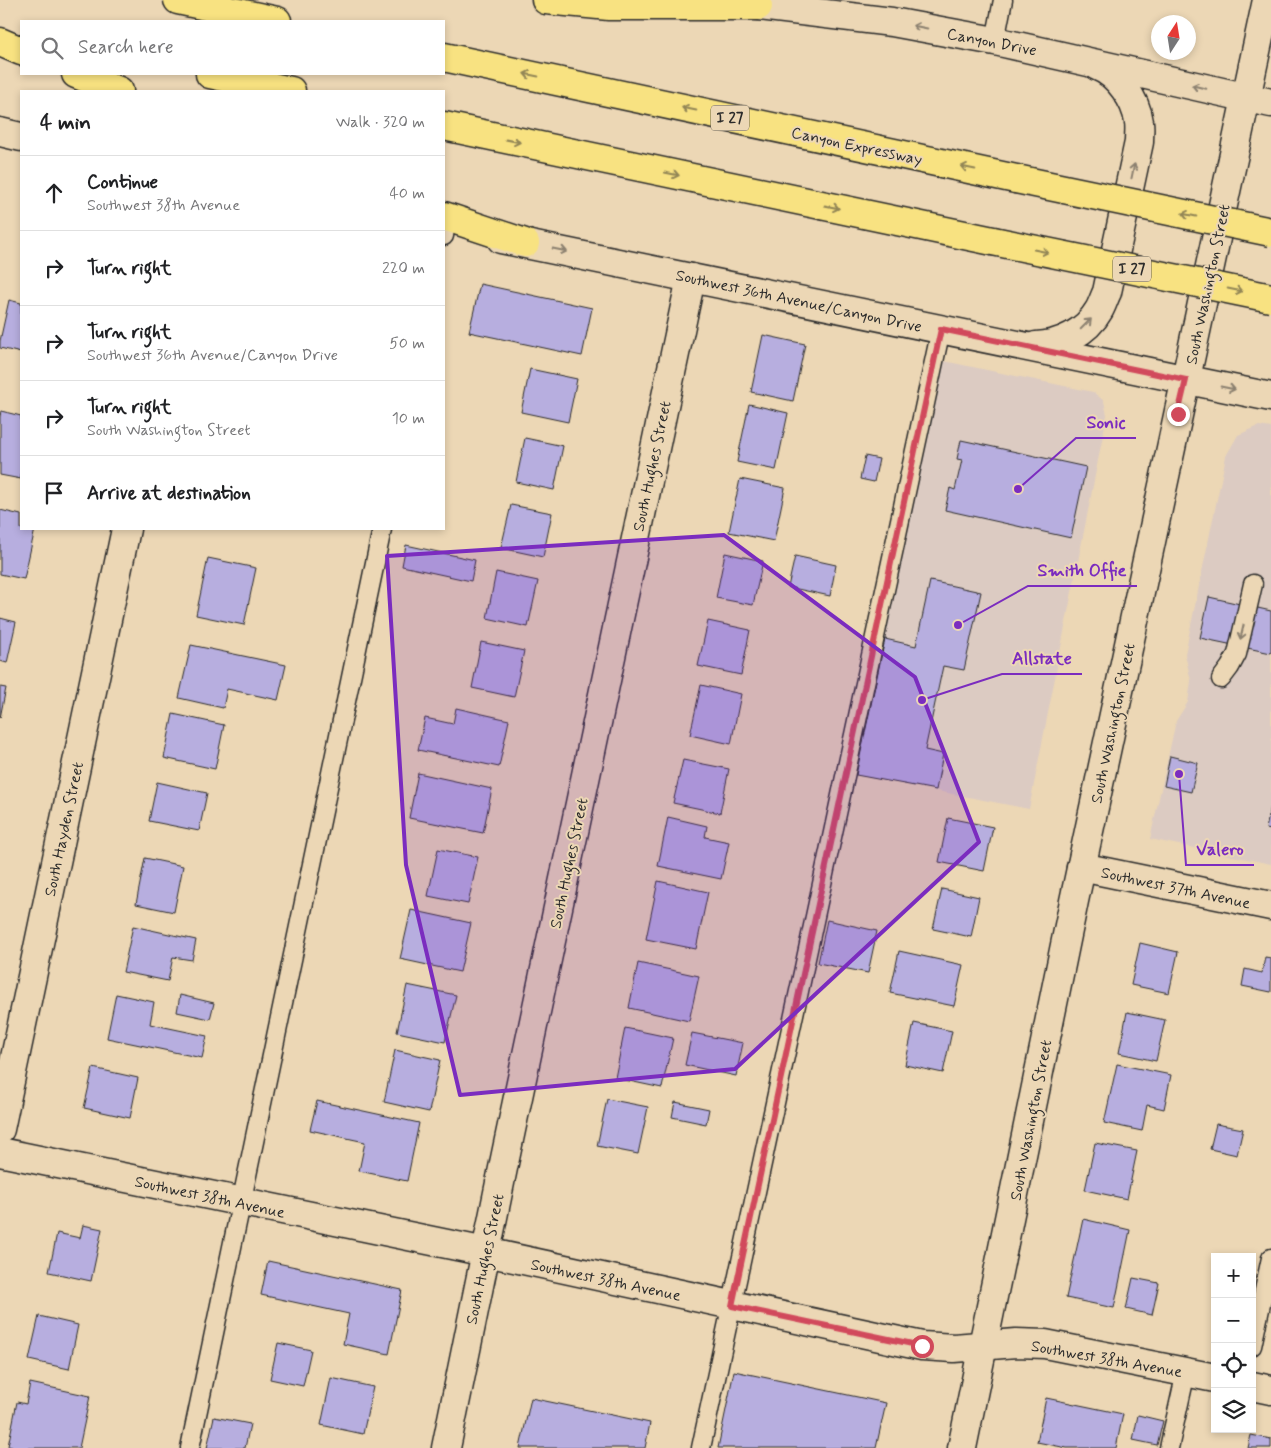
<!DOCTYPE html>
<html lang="en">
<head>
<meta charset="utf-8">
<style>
  :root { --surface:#fff; --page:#f2f2f2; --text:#202124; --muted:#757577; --line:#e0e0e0 }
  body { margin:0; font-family:Mynerve,sans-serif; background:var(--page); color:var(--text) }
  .controls { position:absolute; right:15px; bottom:15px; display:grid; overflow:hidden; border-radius:0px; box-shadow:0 2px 8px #0003 }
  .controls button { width:45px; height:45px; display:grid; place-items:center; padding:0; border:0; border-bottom:1px solid var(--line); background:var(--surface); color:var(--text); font:25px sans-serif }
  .compass { position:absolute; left:1151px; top:15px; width:45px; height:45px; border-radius:50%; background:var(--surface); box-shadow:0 2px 8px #0003; rotate:12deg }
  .stop { position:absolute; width:15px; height:15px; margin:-11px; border:4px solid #d1495b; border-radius:50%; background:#fff }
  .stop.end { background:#d1495b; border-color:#fff; box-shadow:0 1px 5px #0008 }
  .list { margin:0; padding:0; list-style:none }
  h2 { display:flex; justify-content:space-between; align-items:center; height:65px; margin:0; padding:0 20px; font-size:21px }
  h2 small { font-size:16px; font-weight:400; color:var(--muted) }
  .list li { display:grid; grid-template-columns:32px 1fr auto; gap:15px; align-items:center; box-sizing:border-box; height:75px; padding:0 20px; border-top:1px solid var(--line) }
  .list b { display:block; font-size:19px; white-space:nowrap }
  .list p { margin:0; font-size:16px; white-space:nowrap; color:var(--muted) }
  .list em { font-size:16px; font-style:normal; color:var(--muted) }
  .icon { flex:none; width:28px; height:28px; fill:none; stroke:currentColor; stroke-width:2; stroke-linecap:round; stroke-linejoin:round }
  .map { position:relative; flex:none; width:1271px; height:1448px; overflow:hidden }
  .search { position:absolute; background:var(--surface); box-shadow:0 2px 8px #0003; left:20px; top:20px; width:425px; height:55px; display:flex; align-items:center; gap:12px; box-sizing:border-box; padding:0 18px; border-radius:0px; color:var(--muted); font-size:19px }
  .panel { position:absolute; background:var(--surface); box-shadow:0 2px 8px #0003; left:20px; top:90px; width:425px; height:440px; border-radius:0px }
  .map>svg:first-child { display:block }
</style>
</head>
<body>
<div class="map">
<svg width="1271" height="1448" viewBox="0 0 1271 1448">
  <rect width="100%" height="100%" fill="#ecd7b5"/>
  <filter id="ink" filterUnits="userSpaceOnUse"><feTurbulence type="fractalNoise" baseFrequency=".02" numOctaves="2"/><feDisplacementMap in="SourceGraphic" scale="10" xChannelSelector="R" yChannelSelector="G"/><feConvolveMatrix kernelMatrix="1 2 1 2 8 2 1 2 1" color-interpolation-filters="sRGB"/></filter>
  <g filter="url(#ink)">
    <!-- built -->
    <g fill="#dccbc2">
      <polygon points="939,360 1093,392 1104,401 1107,415 1029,809 856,775 899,571"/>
      <polygon points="1259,426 1271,428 1271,864 1150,839 1176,721 1188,702 1191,681 1185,654 1226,456 1238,435"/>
    </g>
    <!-- building -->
    <g fill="#b7aedf" stroke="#2b2b2b">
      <polygon points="480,284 592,308 582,356 469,332"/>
      <polygon points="9,300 21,303 21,353 0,348 0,341"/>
      <polygon points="763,335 805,344 793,401 751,392"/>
      <polygon points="530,369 577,379 568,422 521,412"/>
      <polygon points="749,404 788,413 776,470 737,462"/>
      <polygon points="1,411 21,416 21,479 0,475 0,417"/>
      <polygon points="525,438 563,446 554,490 516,482"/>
      <polygon points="961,440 1086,467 1071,538 945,510 950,488 955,490 962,460 957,459"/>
      <polygon points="865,456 879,459 874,482 860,479"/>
      <polygon points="740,479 785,488 774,541 729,532"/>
      <polygon points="511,505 552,513 543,557 501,548"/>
      <polygon points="0,510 21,515 21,529 35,529 24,579 0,574"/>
      <polygon points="406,545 475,560 471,581 402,566"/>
      <polygon points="725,553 763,561 753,605 716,598"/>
      <polygon points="795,556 836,565 830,596 788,587"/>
      <polygon points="208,558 256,568 244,625 196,615"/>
      <polygon points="496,572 538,581 528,627 487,618"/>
      <polygon points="930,581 981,592 964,670 943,666 925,750 943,754 936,790 856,775 885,639 916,646"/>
      <polygon points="1209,597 1271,611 1271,653 1200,638"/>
      <polygon points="0,618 16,622 7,663 0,661"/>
      <polygon points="708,621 750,630 741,675 698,666"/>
      <polygon points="481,642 524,651 514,697 472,688"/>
      <polygon points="191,645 286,665 278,700 227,689 223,708 179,698"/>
      <polygon points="701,685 741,694 731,744 690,735"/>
      <polygon points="0,687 6,688 0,718"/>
      <polygon points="456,708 509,720 499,767 418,750 425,718 453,724"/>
      <polygon points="173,714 224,725 215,769 164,758"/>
      <polygon points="1170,756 1198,763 1191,792 1164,786"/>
      <polygon points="683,760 729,769 720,813 673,803"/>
      <polygon points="418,773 492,789 483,833 409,818"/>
      <polygon points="157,782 207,793 199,831 149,821"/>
      <polygon points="1271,805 1271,830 1266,829"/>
      <polygon points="668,817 707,826 705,837 729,842 721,879 658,866"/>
      <polygon points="948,818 993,827 984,871 939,862"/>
      <polygon points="438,849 478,857 468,904 428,896"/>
      <polygon points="145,858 183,866 174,912 136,904"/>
      <polygon points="658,881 708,892 696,949 646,939"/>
      <polygon points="942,889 979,897 971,937 933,929"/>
      <polygon points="411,910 471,923 460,972 400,959"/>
      <polygon points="827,920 877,931 868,973 818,963"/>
      <polygon points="133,926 196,940 192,960 173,957 168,981 123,972"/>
      <polygon points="1140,943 1178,952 1169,993 1131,985"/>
      <polygon points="899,951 963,965 954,1006 890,993"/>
      <polygon points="1265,957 1271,958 1271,992 1242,986 1245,969 1262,973"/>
      <polygon points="638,963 699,976 689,1021 629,1008"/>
      <polygon points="407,985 456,995 445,1042 397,1032"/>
      <polygon points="116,994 154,1002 150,1024 207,1036 202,1058 107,1038"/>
      <polygon points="180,995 214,1003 210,1019 177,1012"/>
      <polygon points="1127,1012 1165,1020 1156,1061 1119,1053"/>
      <polygon points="914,1023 952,1031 943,1073 905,1065"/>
      <polygon points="625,1028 673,1038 662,1088 615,1078"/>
      <polygon points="692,1033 743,1043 736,1076 685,1065"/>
      <polygon points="395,1050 440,1060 429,1112 384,1102"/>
      <polygon points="1117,1064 1171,1075 1164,1109 1147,1105 1142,1131 1104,1123"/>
      <polygon points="93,1068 138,1078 130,1118 84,1108"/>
      <polygon points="607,1099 648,1107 638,1154 597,1146"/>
      <polygon points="317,1101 419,1123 407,1181 359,1171 365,1142 310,1130"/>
      <polygon points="675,1102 709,1109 706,1124 672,1117"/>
      <polygon points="1216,1124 1243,1129 1237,1155 1210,1149"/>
      <polygon points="1095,1143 1137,1151 1127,1199 1085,1190"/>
      <polygon points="1083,1219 1130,1230 1114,1308 1066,1298"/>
      <polygon points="83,1225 102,1229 91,1281 49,1272 57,1233 80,1238"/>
      <polygon points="268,1261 402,1290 389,1354 343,1344 349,1314 261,1295"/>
      <polygon points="1133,1278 1159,1283 1152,1315 1126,1309"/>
      <polygon points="39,1316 78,1325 69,1369 29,1360"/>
      <polygon points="278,1343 311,1350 303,1386 270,1379"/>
      <polygon points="734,1371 886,1403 876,1448 718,1448"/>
      <polygon points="331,1378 373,1387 363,1434 321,1425"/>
      <polygon points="30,1383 90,1396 79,1448 17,1448 8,1446 17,1402 26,1404"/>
      <polygon points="531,1398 650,1423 645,1448 520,1448"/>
      <polygon points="1046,1398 1123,1414 1116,1448 1067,1448 1037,1442"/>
      <polygon points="1138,1415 1163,1421 1157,1445 1133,1440"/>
      <polygon points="214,1417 250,1424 245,1448 207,1448"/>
      <polygon points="1251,1435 1271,1439 1271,1448 1248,1448"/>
    </g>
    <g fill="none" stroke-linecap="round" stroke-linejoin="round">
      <defs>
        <g id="service">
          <polyline points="995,41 1003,0"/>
          <polyline points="444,236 445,228"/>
          <polyline points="1221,679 1230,667 1237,654 1253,584"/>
          <polyline points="1252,1346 1271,1258"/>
          <polyline points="190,1448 382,529"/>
          <polyline points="701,1448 941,329"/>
          <polyline points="1169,1448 1186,1372"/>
        </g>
        <g id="minor">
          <polyline points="1081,867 1271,906"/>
          <polyline points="0,1129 126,529"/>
          <polyline points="0,1152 486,1252 922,1346 954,1348 1016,1343 1045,1344 1215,1378"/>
          <polyline points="1252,1386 1271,1390"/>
          <polyline points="446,1448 503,1168 691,278"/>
        </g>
        <g id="secondary">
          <polyline points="734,3 892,22 995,41 1271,103"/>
          <polyline points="0,132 21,137"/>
          <polyline points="501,239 1271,397"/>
          <path d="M1036,346C1060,345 1086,333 1099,310C1102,305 1104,298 1107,292L1139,142C1139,135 1140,128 1139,122C1136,100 1118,74 1097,66"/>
          <polyline points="962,1448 1074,901 1267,0"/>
        </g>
        <g id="motorway">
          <polyline points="178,0 277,21"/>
          <polyline points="546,0 609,6 758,6"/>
          <polyline points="0,42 21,51"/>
          <polyline points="444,57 1016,179"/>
          <polyline points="76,74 119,91"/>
          <polyline points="210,74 291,91"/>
          <polyline points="444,126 993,241"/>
          <polyline points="444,216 525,243"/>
        </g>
      </defs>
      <!-- service casing -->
      <use href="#service" stroke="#2b2b2b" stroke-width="21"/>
      <!-- minor casing -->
      <use href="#minor" stroke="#2b2b2b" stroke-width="31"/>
      <!-- secondary casing -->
      <use href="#secondary" stroke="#2b2b2b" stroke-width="31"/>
      <!-- motorway casing -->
      <use href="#motorway" stroke="#2b2b2b" stroke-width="31"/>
      <!-- service -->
      <use href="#service" stroke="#ecd7b5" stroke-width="18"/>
      <!-- minor -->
      <use href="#minor" stroke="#ecd7b5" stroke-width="28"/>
      <!-- secondary -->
      <use href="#secondary" stroke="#ecd7b5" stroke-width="28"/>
      <!-- motorway -->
      <use href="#motorway" stroke="#f8e281" stroke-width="28"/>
      <defs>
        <g id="motorway-bridge">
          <polyline points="1016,179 1271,232"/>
          <polyline points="993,241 1271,298"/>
        </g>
      </defs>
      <!-- motorway-bridge casing -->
      <use href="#motorway-bridge" stroke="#2b2b2b" stroke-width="31" stroke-linecap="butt"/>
      <!-- motorway-bridge -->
      <use href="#motorway-bridge" stroke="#f8e281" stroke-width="28"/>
    </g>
    <!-- one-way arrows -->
    <defs><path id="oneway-shaft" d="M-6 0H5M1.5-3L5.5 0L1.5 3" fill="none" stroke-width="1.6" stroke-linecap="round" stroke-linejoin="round" transform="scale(1.25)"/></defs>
    <g stroke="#8c8170">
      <use href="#oneway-shaft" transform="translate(920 27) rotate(-169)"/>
      <use href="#oneway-shaft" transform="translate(1199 87) rotate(-167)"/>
      <use href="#oneway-shaft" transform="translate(1133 171) rotate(-78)"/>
      <use href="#oneway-shaft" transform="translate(560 250) rotate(12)"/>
      <use href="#oneway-shaft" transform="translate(1086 324) rotate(-45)"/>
      <use href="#oneway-shaft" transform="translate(1228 388) rotate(12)"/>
      <use href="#oneway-shaft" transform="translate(1242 632) rotate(103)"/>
    </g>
    <g stroke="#928656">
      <use href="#oneway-shaft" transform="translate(531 75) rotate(-168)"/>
      <use href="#oneway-shaft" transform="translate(689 109) rotate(-168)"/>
      <use href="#oneway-shaft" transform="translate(513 141) rotate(12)"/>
      <use href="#oneway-shaft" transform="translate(968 168) rotate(-168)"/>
      <use href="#oneway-shaft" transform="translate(672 174) rotate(12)"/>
      <use href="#oneway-shaft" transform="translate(832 207) rotate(12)"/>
      <use href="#oneway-shaft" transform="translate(1189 215) rotate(-168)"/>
      <use href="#oneway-shaft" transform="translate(1041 251) rotate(12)"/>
      <use href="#oneway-shaft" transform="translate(1235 290) rotate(12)"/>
    </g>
  </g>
  <g fill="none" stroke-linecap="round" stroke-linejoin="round" filter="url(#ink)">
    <!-- route -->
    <polyline stroke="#d1495b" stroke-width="6" points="922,1346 732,1306 941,329 1186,380 1178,414"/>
  </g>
  <!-- marked area -->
  <path fill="#7b2cbf" fill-opacity="0.2" stroke="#7b2cbf" stroke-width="4" stroke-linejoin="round" d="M724,535L915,677L979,842L735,1069L460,1095L406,865L387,556Z"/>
  <g text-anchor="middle" stroke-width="4" stroke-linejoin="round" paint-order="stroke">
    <!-- shield labels -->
    <g fill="#ecd7b5" stroke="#655f54" stroke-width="1">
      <rect x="711" y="105.5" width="38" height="25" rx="4"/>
      <rect x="1113" y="256.5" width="38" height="25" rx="4"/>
    </g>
    <g font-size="15" font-weight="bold" fill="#2b2b2b">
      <text x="730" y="123">I 27</text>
      <text x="1132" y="274">I 27</text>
    </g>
    <!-- street labels -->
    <g font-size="16" fill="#2b2b2b" stroke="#ecd7b5">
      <text transform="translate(992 41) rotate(11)" y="6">Canyon Drive</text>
      <text transform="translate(857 145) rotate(12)" y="6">Canyon Expressway</text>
      <text transform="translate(1207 284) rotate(-78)" y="6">South Washington Street</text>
      <text transform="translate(799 300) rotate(12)" y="6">Southwest 36th Avenue/Canyon Drive</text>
      <text transform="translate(651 466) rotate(-78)" y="6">South Hughes Street</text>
      <text transform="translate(1112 723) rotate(-78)" y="6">South Washington Street</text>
      <text transform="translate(63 829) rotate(-78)" y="6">South Hayden Street</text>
      <text transform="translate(568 863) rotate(-78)" y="6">South Hughes Street</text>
      <text transform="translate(1176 887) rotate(12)" y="6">Southwest 37th Avenue</text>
      <text transform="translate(1030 1120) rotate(-79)" y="6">South Washington Street</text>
      <text transform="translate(210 1196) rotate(12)" y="6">Southwest 38th Avenue</text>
      <text transform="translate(484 1259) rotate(-78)" y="6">South Hughes Street</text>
      <text transform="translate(606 1279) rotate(12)" y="6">Southwest 38th Avenue</text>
      <text transform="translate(1107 1358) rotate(10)" y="6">Southwest 38th Avenue</text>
    </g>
  </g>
  <!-- callouts -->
  <path fill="none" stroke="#7b2cbf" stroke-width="2" d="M1018 489L1076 438H1136M958 625L1028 586H1137M922 700L1002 674H1082M1179 774L1186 865H1254"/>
  <g fill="#7b2cbf" stroke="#ecd7b5" stroke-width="2">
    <circle cx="1018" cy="489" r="5"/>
    <circle cx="958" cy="625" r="5"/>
    <circle cx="922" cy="700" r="5"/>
    <circle cx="1179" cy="774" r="5"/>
  </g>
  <g font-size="18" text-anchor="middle" font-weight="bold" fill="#7b2cbf" stroke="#ecd7b5" stroke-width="4" stroke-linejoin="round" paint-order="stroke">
    <text x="1106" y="428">Sonic</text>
    <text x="1082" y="576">Smith Offie</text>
    <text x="1042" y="664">Allstate</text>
    <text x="1220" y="855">Valero</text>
  </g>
</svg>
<div class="controls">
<button>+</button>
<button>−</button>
<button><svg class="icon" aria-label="locate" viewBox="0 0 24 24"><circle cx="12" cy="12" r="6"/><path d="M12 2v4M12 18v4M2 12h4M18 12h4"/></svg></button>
<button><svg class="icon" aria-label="layers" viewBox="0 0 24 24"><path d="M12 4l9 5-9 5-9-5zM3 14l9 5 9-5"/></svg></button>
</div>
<svg class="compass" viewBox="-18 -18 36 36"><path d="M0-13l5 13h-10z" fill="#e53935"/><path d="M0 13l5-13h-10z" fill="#757577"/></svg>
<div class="stop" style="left:922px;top:1346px"></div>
<div class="stop end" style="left:1178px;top:414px"></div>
<div class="search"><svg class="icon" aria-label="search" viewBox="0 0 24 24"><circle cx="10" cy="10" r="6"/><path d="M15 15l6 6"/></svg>Search here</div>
<section class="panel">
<h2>4 min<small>Walk · 320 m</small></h2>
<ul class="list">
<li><svg class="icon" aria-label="ahead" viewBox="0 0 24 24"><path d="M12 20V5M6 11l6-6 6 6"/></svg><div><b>Continue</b><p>Southwest 38th Avenue</p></div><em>40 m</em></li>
<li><svg class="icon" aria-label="right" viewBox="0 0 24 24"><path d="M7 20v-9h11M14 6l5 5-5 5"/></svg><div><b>Turn right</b></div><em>220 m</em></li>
<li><svg class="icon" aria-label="right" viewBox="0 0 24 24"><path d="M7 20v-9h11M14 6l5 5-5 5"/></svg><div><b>Turn right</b><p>Southwest 36th Avenue/Canyon Drive</p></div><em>50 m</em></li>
<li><svg class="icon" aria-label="right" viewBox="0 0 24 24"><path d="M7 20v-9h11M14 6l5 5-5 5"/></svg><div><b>Turn right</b><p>South Washington Street</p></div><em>10 m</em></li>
<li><svg class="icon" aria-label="arrive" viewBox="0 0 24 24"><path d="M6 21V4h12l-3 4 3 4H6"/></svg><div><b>Arrive at destination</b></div></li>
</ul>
</section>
</div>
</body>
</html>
